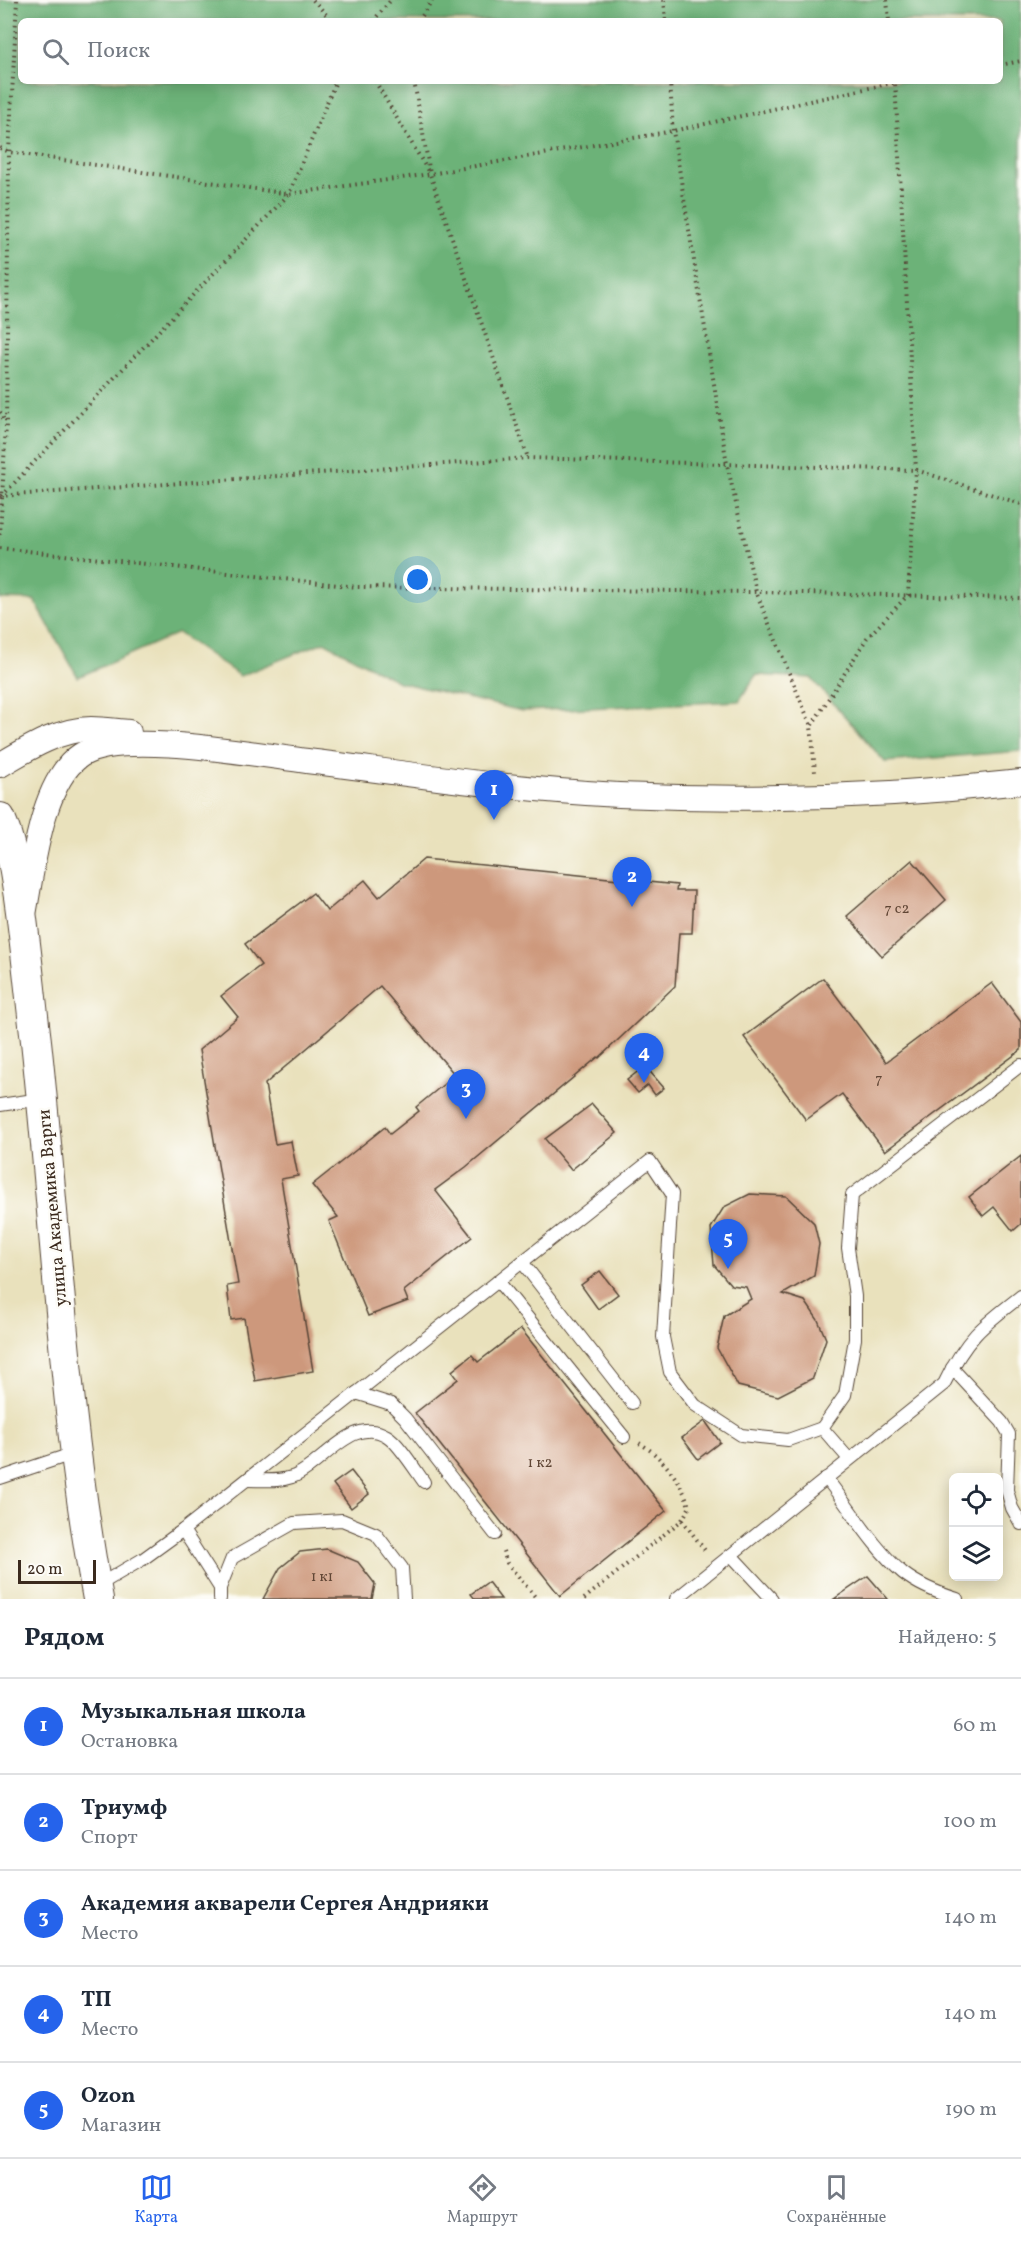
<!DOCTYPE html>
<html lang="ru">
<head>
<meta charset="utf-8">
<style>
  :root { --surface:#fff; --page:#f6f6f7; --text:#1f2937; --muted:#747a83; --line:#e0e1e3; --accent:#2563eb }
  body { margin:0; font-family:Vollkorn,serif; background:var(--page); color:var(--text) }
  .controls { position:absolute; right:18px; bottom:18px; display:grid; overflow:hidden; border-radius:9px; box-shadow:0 3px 15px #0003 }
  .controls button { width:54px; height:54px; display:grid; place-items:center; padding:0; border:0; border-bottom:2px solid var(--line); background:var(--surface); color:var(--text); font:30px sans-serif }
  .scale { position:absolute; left:18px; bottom:15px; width:78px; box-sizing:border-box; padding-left:6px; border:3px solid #3b2a1e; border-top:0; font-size:16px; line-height:21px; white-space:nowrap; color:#3b2a1e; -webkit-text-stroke:4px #fdfcf7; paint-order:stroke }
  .you { position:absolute; left:418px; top:580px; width:21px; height:21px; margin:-15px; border:4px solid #fff; border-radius:50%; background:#1a73e8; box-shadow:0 0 0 9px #1a73e833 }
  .badge { display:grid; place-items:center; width:39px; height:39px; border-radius:50%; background:var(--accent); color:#fff; font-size:20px; font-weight:700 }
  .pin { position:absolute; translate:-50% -50px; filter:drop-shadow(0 2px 3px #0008) }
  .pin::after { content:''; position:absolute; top:32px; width:21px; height:18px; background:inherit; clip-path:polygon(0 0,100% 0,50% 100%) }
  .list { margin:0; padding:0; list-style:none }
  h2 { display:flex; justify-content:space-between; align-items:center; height:78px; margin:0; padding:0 24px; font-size:26px }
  h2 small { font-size:20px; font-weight:400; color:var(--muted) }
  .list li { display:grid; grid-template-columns:39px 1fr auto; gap:18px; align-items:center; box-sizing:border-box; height:96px; padding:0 24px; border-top:2px solid var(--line) }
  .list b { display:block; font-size:22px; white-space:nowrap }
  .list p { margin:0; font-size:20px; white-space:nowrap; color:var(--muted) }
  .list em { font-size:20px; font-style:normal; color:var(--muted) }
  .icon { flex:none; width:33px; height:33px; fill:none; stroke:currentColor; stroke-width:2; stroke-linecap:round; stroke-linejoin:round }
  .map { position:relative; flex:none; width:1021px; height:1599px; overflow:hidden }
  .search { position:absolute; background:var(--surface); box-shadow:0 3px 15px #0003; left:18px; right:18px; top:18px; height:66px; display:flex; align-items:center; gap:15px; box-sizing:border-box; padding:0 21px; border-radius:9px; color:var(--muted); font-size:22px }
  .sheet { height:558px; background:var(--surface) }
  nav { display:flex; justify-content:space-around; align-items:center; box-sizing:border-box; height:84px; border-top:2px solid var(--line); background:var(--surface); font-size:16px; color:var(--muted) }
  nav a { display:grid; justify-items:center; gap:3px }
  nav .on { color:var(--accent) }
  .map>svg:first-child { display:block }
</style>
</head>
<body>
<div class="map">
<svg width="1021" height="1599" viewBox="0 0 1021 1599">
  <rect width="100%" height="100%" fill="#fdfcf7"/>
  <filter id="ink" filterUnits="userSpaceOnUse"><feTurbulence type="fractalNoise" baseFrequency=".0167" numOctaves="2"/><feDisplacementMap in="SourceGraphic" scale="12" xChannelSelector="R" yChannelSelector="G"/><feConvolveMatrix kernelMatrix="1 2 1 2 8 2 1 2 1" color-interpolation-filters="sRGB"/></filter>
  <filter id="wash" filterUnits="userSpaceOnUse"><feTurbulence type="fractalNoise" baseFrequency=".008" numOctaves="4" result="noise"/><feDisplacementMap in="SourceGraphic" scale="24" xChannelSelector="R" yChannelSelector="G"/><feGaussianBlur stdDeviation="1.35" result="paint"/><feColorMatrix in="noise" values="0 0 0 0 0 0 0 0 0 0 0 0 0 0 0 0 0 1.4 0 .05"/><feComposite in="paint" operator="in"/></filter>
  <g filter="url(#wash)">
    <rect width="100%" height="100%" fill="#e9e1bc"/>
    <!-- forest -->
    <path fill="#6cb278" stroke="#546e4b" stroke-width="1.5" fill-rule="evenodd" d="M0,0H1021V751L885,762L811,678L756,675L739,701L522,711L399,682L324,642L240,676L178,633L78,677L34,600L0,599ZM21,21H1000V81H21Z"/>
    <g id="blocks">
      <!-- building -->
      <g fill="#cd987b">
        <polygon points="424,859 677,885 676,891 694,891 692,933 679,933 675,986 599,1058 598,1057 466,1167 435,1190 472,1237 404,1291 408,1301 368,1316 329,1221 338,1217 312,1185 385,1127 390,1134 419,1111 416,1107 455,1075 380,986 265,1084 275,1144 291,1141 298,1176 281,1179 313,1371 255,1381 244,1318 231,1320 227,1286 238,1284 199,1050 238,1017 221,996 261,965 245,944 313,893 327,911 365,880 379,897"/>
        <polygon points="912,860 946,900 882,956 847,916"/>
        <polygon points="823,978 886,1062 992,983 1021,1022 1021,1050 885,1151 842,1094 806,1120 744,1037"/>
        <polygon points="645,1066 664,1088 655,1095 648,1085 638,1093 627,1080"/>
        <polygon points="592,1104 617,1133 571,1170 545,1139"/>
        <polygon points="1021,1156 1021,1224 1013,1231 994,1207 983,1216 969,1197"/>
        <polygon points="750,1194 786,1196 814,1223 819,1244 814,1276 783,1294 805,1301 818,1320 826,1339 813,1378 778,1396 738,1386 717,1348 724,1316 751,1299 746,1287 731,1285 714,1265 711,1228 724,1207"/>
        <polygon points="600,1271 618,1294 598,1309 581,1285"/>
        <polygon points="521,1329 666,1511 560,1596 415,1413 458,1379 452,1371 472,1355 478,1362"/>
        <polygon points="705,1421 720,1442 698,1459 682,1438"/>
        <polygon points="351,1471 369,1494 351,1508 333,1484"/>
        <polygon points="327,1549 358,1562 375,1584 372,1599 263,1599 280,1568 300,1552"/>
        <polygon points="868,1576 888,1599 834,1599"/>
        <polygon points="488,1582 501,1599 475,1599 471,1594"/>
      </g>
    </g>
  </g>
  <g filter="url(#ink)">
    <use href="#blocks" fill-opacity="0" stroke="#554536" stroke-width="1.5"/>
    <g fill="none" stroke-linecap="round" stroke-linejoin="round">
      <defs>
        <g id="service">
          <polyline points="0,1105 41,1099"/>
          <polyline points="522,1262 632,1403"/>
          <polyline points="498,1281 624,1437"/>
          <polyline points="952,1368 1002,1422 1009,1434 1007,1490 1012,1508 1021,1524"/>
          <polyline points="356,1393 391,1404 405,1418 495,1534"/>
          <polyline points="849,1459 822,1428 845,1395 855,1339 855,1296 848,1248 852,1195 1021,1065"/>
          <polyline points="0,1478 75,1453"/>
          <path d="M826,1478C850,1508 873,1548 903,1573C918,1585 938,1593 957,1599"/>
          <path d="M247,1480C263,1480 277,1482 292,1477C322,1466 352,1414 387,1436C398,1442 416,1471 424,1482"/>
          <polyline points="183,1530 220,1588 220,1599"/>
          <polyline points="731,1555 772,1599"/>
          <polyline points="97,1586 143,1559 183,1530 650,1161 672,1194 663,1337 670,1372 695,1405 741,1435 788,1440 822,1428"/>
          <polyline points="220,1588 232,1558 294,1523 342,1520 376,1534 402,1568 404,1599"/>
          <path d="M676,1599L944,1384C966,1338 982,1326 1021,1296"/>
        </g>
        <g id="minor">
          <path d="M0,765C27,749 59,729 91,729C103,729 116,731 129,732"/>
          <path d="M25,909C33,866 42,780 81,755C121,729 258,755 307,761C411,774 514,790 619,795C753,801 887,797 1021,782"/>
        </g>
        <path id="tertiary" d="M0,818C11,843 15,871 19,897C26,945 30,993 36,1041C56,1227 64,1415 98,1599"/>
      </defs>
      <!-- service casing -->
      <use href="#service" stroke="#554536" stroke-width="14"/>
      <!-- minor casing -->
      <use href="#minor" stroke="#554536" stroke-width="26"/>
      <!-- tertiary casing -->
      <use href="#tertiary" stroke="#554536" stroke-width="32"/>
      <!-- path -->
      <g stroke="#554536" stroke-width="4" stroke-dasharray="1.5 4.5" stroke-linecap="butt">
        <polyline points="313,0 332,21"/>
        <polyline points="664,0 666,21"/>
        <polyline points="887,0 889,21"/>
        <polyline points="373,21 391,0"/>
        <polyline points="419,21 432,0"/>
        <polyline points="1000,65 1021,61"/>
        <polyline points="375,81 428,171"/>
        <polyline points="414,81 430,174 528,458"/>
        <polyline points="670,81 673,131 727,464 756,592 811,726 815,772"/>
        <polyline points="0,148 9,152 289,194 430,174 673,131 901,81"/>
        <polyline points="0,412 5,422"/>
        <polyline points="0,496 528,458 916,470 1021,504"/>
        <polyline points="2,496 289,194 336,81"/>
        <polyline points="0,535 6,425 9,152 17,0"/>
        <polyline points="0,548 357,587 756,592 1021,598"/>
        <polyline points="812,725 867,638 908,595 916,470 895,82"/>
        <polyline points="682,1520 707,1553"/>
        <polyline points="503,1551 507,1563 537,1599"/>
        <path d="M584,1599L682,1520L689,1508C685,1485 660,1454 639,1443"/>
      </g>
      <!-- service -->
      <use href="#service" stroke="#fff" stroke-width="12"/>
      <!-- minor -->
      <use href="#minor" stroke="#fff" stroke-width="24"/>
      <!-- tertiary -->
      <use href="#tertiary" stroke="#fff" stroke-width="30"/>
    </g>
  </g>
  <g text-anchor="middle" stroke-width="5" stroke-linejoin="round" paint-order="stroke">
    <!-- number labels -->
    <g font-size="15" fill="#604635">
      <text x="897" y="913">7 с2</text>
      <text x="879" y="1083">7</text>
      <text x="540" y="1467">1 к2</text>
      <text x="322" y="1581">1 к1</text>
    </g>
    <!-- street labels -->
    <g font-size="18" fill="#3b2a1e" stroke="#fdfcf7">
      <text transform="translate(52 1208) rotate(-95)" y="6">улица Академика Варги</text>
    </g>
  </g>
</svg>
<div class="controls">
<button><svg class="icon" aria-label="locate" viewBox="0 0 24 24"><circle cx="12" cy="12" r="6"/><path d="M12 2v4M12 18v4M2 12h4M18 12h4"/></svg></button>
<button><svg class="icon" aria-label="layers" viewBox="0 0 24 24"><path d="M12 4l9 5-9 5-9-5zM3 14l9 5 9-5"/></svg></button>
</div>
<div class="scale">20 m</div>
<div class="you"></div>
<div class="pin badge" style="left:494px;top:820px">1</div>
<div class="pin badge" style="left:632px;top:907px">2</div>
<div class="pin badge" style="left:466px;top:1119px">3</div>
<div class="pin badge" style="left:644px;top:1083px">4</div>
<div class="pin badge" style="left:728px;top:1269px">5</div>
<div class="search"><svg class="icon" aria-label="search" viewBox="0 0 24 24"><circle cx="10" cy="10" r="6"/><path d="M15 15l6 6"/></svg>Поиск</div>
</div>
<section class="sheet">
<h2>Рядом<small>Найдено: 5</small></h2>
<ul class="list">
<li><span class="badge">1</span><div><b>Музыкальная школа</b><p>Остановка</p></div><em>60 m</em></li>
<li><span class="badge">2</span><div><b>Триумф</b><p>Спорт</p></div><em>100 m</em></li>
<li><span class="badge">3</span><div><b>Академия акварели Сергея Андрияки</b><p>Место</p></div><em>140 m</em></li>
<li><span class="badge">4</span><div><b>ТП</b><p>Место</p></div><em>140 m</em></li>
<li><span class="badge">5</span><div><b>Ozon</b><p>Магазин</p></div><em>190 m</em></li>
</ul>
</section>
<nav>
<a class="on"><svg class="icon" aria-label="map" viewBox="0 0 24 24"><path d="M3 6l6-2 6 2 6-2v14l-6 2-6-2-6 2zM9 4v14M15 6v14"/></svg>Карта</a>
<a><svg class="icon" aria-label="directions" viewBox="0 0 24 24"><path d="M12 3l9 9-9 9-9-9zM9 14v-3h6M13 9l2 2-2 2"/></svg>Маршрут</a>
<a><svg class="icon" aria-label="saved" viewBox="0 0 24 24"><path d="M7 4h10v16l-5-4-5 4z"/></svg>Сохранённые</a>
</nav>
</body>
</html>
